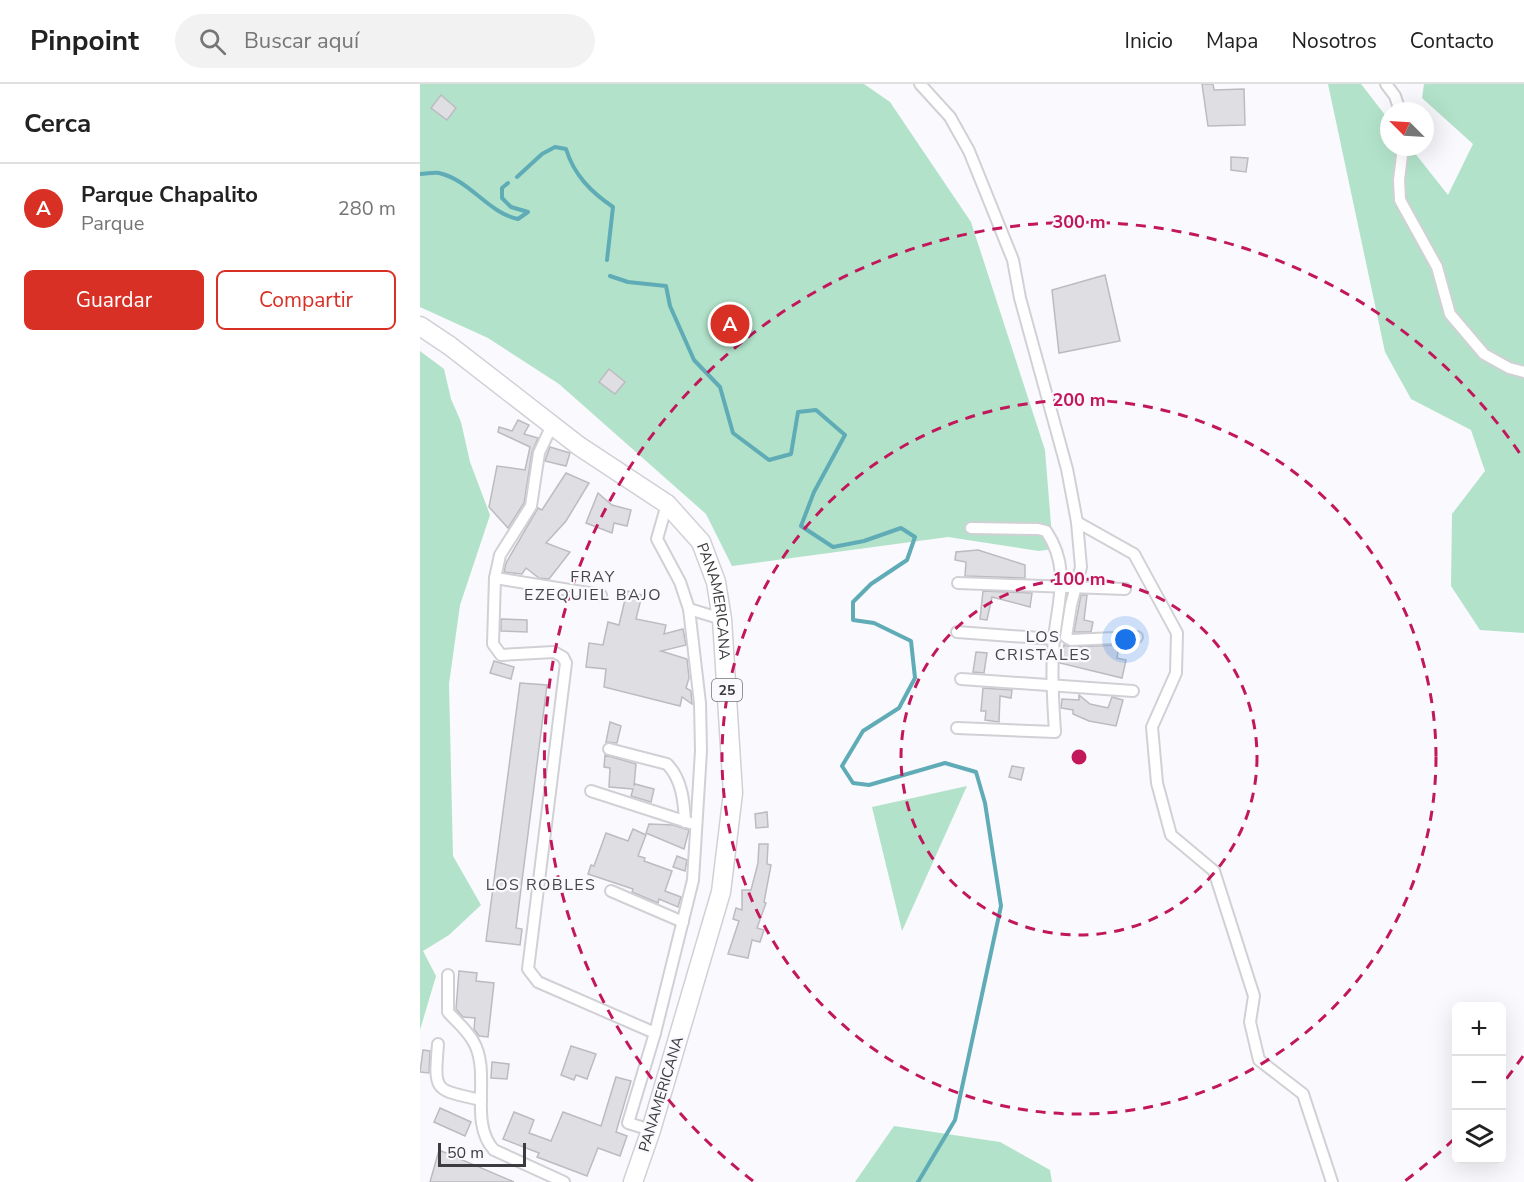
<!DOCTYPE html>
<html lang="es">
<head>
<meta charset="utf-8">
<style>
  :root { --surface:#fff; --page:#f2f2f2; --text:#222; --muted:#767676; --line:#e0e0e0; --accent:#d93025 }
  body { margin:0; font-family:"Nunito Sans",sans-serif; background:var(--page); color:var(--text) }
  .controls { position:absolute; right:18px; bottom:18px; display:grid; overflow:hidden; border-radius:9px; box-shadow:0 6px 24px #0002 }
  .controls button { width:54px; height:54px; display:grid; place-items:center; padding:0; border:0; border-bottom:2px solid var(--line); background:var(--surface); color:var(--text); font:30px sans-serif }
  .compass { position:absolute; left:960px; top:18px; width:54px; height:54px; border-radius:50%; background:var(--surface); box-shadow:0 6px 24px #0002; rotate:294deg }
  .scale { position:absolute; left:18px; bottom:15px; width:88px; box-sizing:border-box; padding-left:6px; border:3px solid #3c3c3e; border-top:0; font-size:16px; line-height:21px; white-space:nowrap; color:#3c3c3e; -webkit-text-stroke:4px #faf9fd; paint-order:stroke }
  .you { position:absolute; left:706px; top:556px; width:21px; height:21px; margin:-15px; border:4px solid #fff; border-radius:50%; background:#1a73e8; box-shadow:0 0 0 9px #1a73e833 }
  .badge { display:grid; place-items:center; width:39px; height:39px; border-radius:50%; background:var(--accent); color:#fff; font-size:20px; font-weight:700 }
  .pin { position:absolute; translate:-50% -50%; border:3px solid #fff; box-shadow:0 2px 6px #0006 }
  .list { margin:0; padding:0; list-style:none }
  h2 { display:flex; justify-content:space-between; align-items:center; height:78px; margin:0; padding:0 24px; font-size:26px }
  h2 small { font-size:20px; font-weight:400; color:var(--muted) }
  .list li { display:grid; grid-template-columns:39px 1fr auto; gap:18px; align-items:center; box-sizing:border-box; height:90px; padding:0 24px; border-top:2px solid var(--line) }
  .list b { display:block; font-size:22px; white-space:nowrap }
  .list p { margin:0; font-size:20px; white-space:nowrap; color:var(--muted) }
  .list em { font-size:20px; font-style:normal; color:var(--muted) }
  .actions { display:flex; gap:12px; padding:18px 24px }
  .actions a { flex:1; padding:14px 0; border:2px solid var(--accent); border-radius:9px; text-align:center; font-size:21px; color:var(--accent) }
  .actions .main { background:var(--accent); color:#fff }
  .icon { flex:none; width:33px; height:33px; fill:none; stroke:currentColor; stroke-width:2; stroke-linecap:round; stroke-linejoin:round }
  .map { position:relative; flex:none; width:1104px; height:1098px; overflow:hidden }
  header { display:flex; align-items:center; gap:36px; box-sizing:border-box; height:84px; padding:0 30px; background:var(--surface); border-bottom:2px solid var(--line) }
  header strong { font-size:28px }
  nav { display:flex; gap:33px; margin-inline-start:auto; font-size:21px }
  .search { width:420px; height:54px; background:var(--page); display:flex; align-items:center; gap:15px; box-sizing:border-box; padding:0 21px; border-radius:33px; color:var(--muted); font-size:22px }
  main { display:flex }
  aside { flex:1; background:var(--surface) }
  .map>svg:first-child { display:block }
</style>
</head>
<body>
<header>
<strong>Pinpoint</strong>
<div class="search"><svg class="icon" aria-label="search" viewBox="0 0 24 24"><circle cx="10" cy="10" r="6"/><path d="M15 15l6 6"/></svg>Buscar aquí</div>
<nav><a>Inicio</a><a>Mapa</a><a>Nosotros</a><a>Contacto</a></nav>
</header>
<main>
<aside>
<h2>Cerca<small></small></h2>
<ul class="list">
<li><span class="badge">A</span><div><b>Parque Chapalito</b><p>Parque</p></div><em>280 m</em></li>
</ul>
<div class="actions"><a class="main">Guardar</a><a>Compartir</a></div>
</aside>
<div class="map">
<svg width="1104" height="1098" viewBox="0 0 1104 1098">
  <rect width="100%" height="100%" fill="#faf9fd"/>
  <!-- green -->
  <g fill="#b2e2ca">
    <polygon points="0,0 444,0 470,18 551,138 625,366 633,465 619,467 528,453 312,482 286,430 139,300 68,254 0,223"/>
    <polygon points="908,0 941,0 969,36 969,63 990,63 1028,111 1053,60 1002,14 1004,0 1104,0 1104,549 1060,546 1031,502 1032,430 1065,387 1051,346 991,315 965,268"/>
    <polygon points="0,267 24,285 31,315 41,338 50,378 70,431 40,521 29,600 33,772 61,821 29,851 3,867 16,892 0,946"/>
    <polygon points="547,702 482,847 452,723"/>
    <polygon points="474,1042 580,1058 630,1086 632,1098 435,1098"/>
  </g>
  <g fill="none" stroke-linecap="round" stroke-linejoin="round">
    <!-- stream -->
    <g stroke="#5facb7" stroke-width="4">
      <path d="M0,90C6,90 14,88 19,89C50,96 68,129 98,135L108,128L91,123L82,114V104L88,99"/>
      <path d="M97,93L122,70L135,63L146,65C154,91 171,108 193,123L187,176"/>
      <polyline points="190,192 208,198 246,202 250,222 274,276 300,303 313,349 349,376 371,370 378,328 396,326 425,351 394,408 381,442 413,463 444,457 481,444 495,453 487,476 451,500 433,518 433,536 454,539 491,557 495,594 479,624 443,647 422,682 433,699 449,701 525,679 556,688 565,719 581,822 535,1036 498,1098"/>
    </g>
  </g>
  <!-- building -->
  <g fill="#dfdfe3" stroke="#bcbbc0" stroke-width="1.5">
    <polygon points="782,0 793,0 794,6 824,5 825,41 788,42"/>
    <polygon points="21,11 36,24 27,36 11,24"/>
    <polygon points="811,73 828,74 826,88 811,86"/>
    <polygon points="685,191 700,257 639,269 632,206"/>
    <polygon points="189,285 205,298 195,310 179,298"/>
    <polygon points="98,336 109,341 104,350 118,354 112,368 104,419 88,444 69,423 77,382 105,386 110,363 78,348 79,343 92,347"/>
    <polygon points="130,363 150,369 146,382 125,377"/>
    <polygon points="146,389 169,399 146,437 126,459 150,468 129,495 119,494 106,484 102,490 84,488 86,479 118,424 122,426"/>
    <polygon points="178,409 192,421 211,426 207,442 194,439 192,449 166,439"/>
    <polygon points="558,466 605,481 605,494 545,492 546,478 535,476 536,468"/>
    <polygon points="207,507 222,511 216,535 246,541 244,550 263,545 266,561 241,567 267,575 269,594 266,604 271,607 272,620 262,613 260,622 184,603 186,585 166,583 169,559 183,561 188,538 199,541"/>
    <polygon points="563,507 612,509 610,523 572,513 567,536 560,535"/>
    <polygon points="661,511 667,511 664,536 673,538 671,548 654,548"/>
    <polygon points="81,535 107,536 107,548 81,547"/>
    <polygon points="644,561 651,563 699,561 697,574 706,576 702,594 640,579"/>
    <polygon points="556,568 567,569 564,589 553,588"/>
    <polygon points="74,577 94,583 91,595 70,589"/>
    <polygon points="100,599 127,601 96,844 102,845 100,861 66,857"/>
    <polygon points="563,604 592,606 591,614 580,612 579,638 565,636 566,627 561,627"/>
    <polygon points="659,611 670,620 688,624 692,613 703,616 696,642 669,637 653,630 653,626 641,624 642,615 659,616"/>
    <polygon points="190,638 201,642 197,659 186,658"/>
    <polygon points="185,671 216,680 214,702 215,700 234,705 231,718 211,712 213,705 189,703 190,684 184,683"/>
    <polygon points="592,682 604,684 601,696 589,693"/>
    <polygon points="347,728 348,743 336,744 335,730"/>
    <polygon points="229,740 253,741 269,746 264,765 226,749"/>
    <polygon points="213,745 226,751 218,772 225,774 224,777 252,787 245,807 261,813 258,823 239,815 238,819 212,808 213,805 168,790 171,781 174,782 186,749 208,757"/>
    <polygon points="339,760 348,760 347,780 351,781 344,818 346,819 337,844 344,846 340,858 332,856 328,874 308,870 319,837 313,835 316,824 322,826 322,806 331,806 338,779"/>
    <polygon points="257,772 267,776 265,787 253,783"/>
    <polygon points="39,887 57,889 56,897 74,899 68,953 59,952 54,945 55,934 43,933 36,925"/>
    <polygon points="151,962 176,970 167,995 156,991 154,996 141,991"/>
    <polygon points="3,966 10,967 9,989 0,988"/>
    <polygon points="72,978 89,980 87,995 71,994"/>
    <polygon points="196,993 211,997 196,1048 207,1052 200,1072 178,1064 167,1092 117,1073 119,1069 83,1055 94,1028 114,1036 109,1049 131,1057 143,1028 181,1042"/>
    <polygon points="20,1024 51,1038 45,1052 14,1038"/>
    <polygon points="19,1066 94,1098 10,1098"/>
  </g>
  <g fill="none" stroke-linecap="round" stroke-linejoin="round">
    <defs>
      <g id="minor">
        <polyline points="500,0 530,33 549,67 593,176 600,214 647,385 657,438 714,470 757,549 756,589 732,643 737,699 751,751 794,787 834,912 830,938 839,976 883,1010 912,1098"/>
        <polyline points="966,0 975,12 980,27"/>
        <polyline points="983,63 979,96 980,116 1017,183 1030,230 1064,270 1089,284 1104,288"/>
        <polyline points="132,341 119,369 111,422 80,471 75,494 73,560 81,571 134,568 143,573 146,579 108,885 118,898 235,949 208,1039 231,1046"/>
        <polyline points="657,438 661,483 651,521 646,553 651,556 717,553"/>
        <polyline points="75,494 181,511"/>
        <polyline points="538,499 705,505"/>
        <polyline points="269,525 302,535"/>
        <polyline points="537,548 634,555"/>
        <polyline points="541,595 713,607"/>
        <path d="M537,644L635,648C633,617 631,585 634,555C638,515 651,484 626,447L618,445L551,444"/>
        <path d="M189,665L247,680C262,695 264,718 265,738"/>
        <polyline points="171,707 270,739"/>
        <polyline points="191,807 263,838"/>
        <path d="M28,891V928C36,937 47,946 53,957C72,988 48,1038 74,1066L144,1098"/>
        <polyline points="235,949 273,796 281,667 280,619 269,525 260,498 237,455 247,420"/>
        <path d="M18,960C14,1009 14,1005 61,1016"/>
      </g>
      <g id="primary">
        <path id="s1" d="M0,242L30,262L159,362L247,420L281,458L296,498L302,535L313,709L301,808L231,1046L213,1098"/>
      </g>
    </defs>
    <!-- minor casing -->
    <use href="#minor" stroke="#d1d0d5" stroke-width="14"/>
    <!-- primary casing -->
    <use href="#primary" stroke="#d1d0d5" stroke-width="21"/>
    <!-- minor -->
    <use href="#minor" stroke="#fff" stroke-width="10"/>
    <!-- primary -->
    <use href="#primary" stroke="#fff" stroke-width="18"/>
  </g>
  <!-- distance rings -->
  <g fill="none" stroke="#c2185b" stroke-width="3" stroke-dasharray="10 8">
    <circle cx="659" cy="673" r="178"/>
    <circle cx="659" cy="673" r="357"/>
    <path d="M1103 972A535 535 0 0 1 1083 999M1034 1055A535 535 0 0 1 985 1097M333 1097A535 535 0 1 1 1103 374"/>
  </g>
  <g text-anchor="middle" stroke-width="4.5" stroke-linejoin="round" paint-order="stroke">
    <!-- shield labels -->
    <rect fill="#faf9fd" stroke="#757577" stroke-width="1.5" x="292" y="595" width="30" height="22" rx="4.5"/>
    <g font-size="14" font-weight="bold" fill="#3c3c3e">
      <text x="307" y="611">25</text>
    </g>
    <!-- street labels -->
    <g font-size="15" fill="#3c3c3e" stroke="#faf9fd">
      <text dy="5" stroke="none"><textPath href="#s1" startOffset="417">PANAMERICANA</textPath></text>
      <text transform="translate(241 1010) rotate(-73)" y="5">PANAMERICANA</text>
    </g>
    <!-- neighbourhood labels -->
    <g font-size="16" letter-spacing="1.5" fill="#47474a" stroke="#faf9fd">
      <text x="173" y="498">FRAY<tspan x="173" dy="18">EZEQUIEL BAJO</tspan></text>
      <text x="623" y="558">LOS<tspan x="623" dy="18">CRISTALES</tspan></text>
      <text x="121" y="806">LOS ROBLES</text>
    </g>
  </g>
  <circle cx="659" cy="673" r="9" fill="#c2185b" stroke="#faf9fd" stroke-width="3"/>
  <g font-size="18" text-anchor="middle" font-weight="bold" fill="#c2185b" stroke="#faf9fd" stroke-width="4.5" stroke-linejoin="round" paint-order="stroke">
    <text x="659" y="144">300 m</text>
    <text x="659" y="322">200 m</text>
    <text x="659" y="501">100 m</text>
  </g>
</svg>
<div class="controls">
<button>+</button>
<button>−</button>
<button><svg class="icon" aria-label="layers" viewBox="0 0 24 24"><path d="M12 4l9 5-9 5-9-5zM3 14l9 5 9-5"/></svg></button>
</div>
<svg class="compass" viewBox="-18 -18 36 36"><path d="M0-13l5 13h-10z" fill="#e53935"/><path d="M0 13l5-13h-10z" fill="#767676"/></svg>
<div class="scale">50 m</div>
<div class="you"></div>
<div class="pin badge" style="left:310px;top:240px">A</div>
</div>
</main>
</body>
</html>
